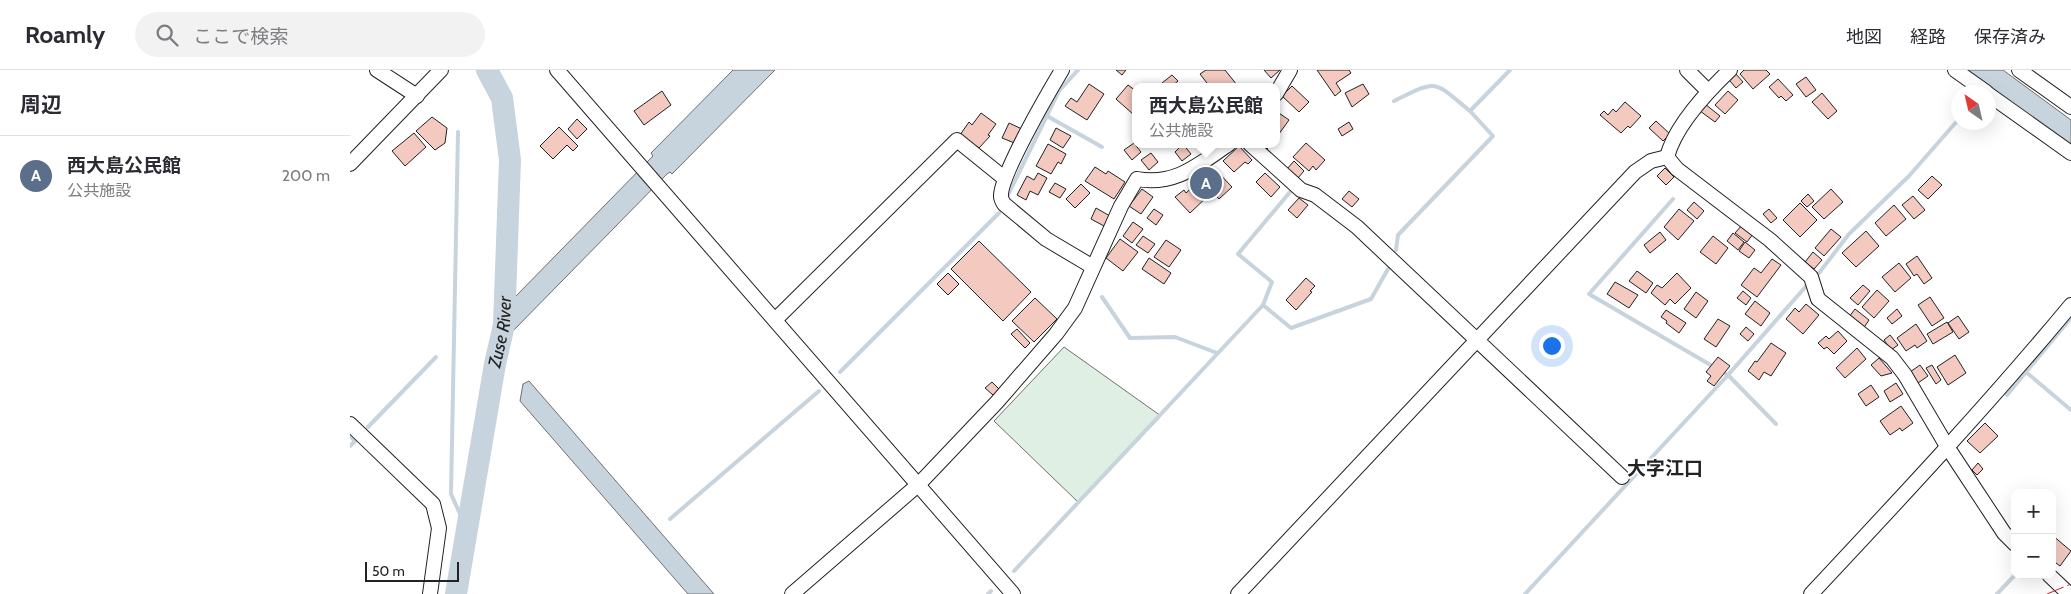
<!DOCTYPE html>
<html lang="ja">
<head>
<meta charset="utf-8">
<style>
  :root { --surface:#fff; --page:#f2f2f3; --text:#2b2b33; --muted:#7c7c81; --line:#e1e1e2; --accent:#c62828 }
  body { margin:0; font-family:Cabin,"Noto Sans JP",sans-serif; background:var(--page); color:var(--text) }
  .controls { position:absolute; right:15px; bottom:15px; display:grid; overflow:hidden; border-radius:10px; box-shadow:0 5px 20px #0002 }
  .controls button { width:45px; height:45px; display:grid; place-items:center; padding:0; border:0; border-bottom:1px solid var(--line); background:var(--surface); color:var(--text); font:25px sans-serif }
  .compass { position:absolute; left:1601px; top:15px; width:45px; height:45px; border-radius:50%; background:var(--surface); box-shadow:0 5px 20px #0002; rotate:326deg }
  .scale { position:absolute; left:15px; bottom:12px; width:94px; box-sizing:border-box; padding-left:5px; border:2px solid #222; border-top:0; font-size:14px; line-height:18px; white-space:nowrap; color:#222; -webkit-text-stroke:4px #fff; paint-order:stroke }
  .you { position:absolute; left:1201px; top:275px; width:18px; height:18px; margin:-12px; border:4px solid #fff; border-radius:50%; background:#1a73e8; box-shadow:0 0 0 8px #1a73e833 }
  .badge { display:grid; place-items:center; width:32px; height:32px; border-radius:50%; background:var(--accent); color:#fff; font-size:16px; font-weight:700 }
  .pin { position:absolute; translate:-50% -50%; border:2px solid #fff; box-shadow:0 1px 5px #0006 }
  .popup { position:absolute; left:782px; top:13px; width:148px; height:65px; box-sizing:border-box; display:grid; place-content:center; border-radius:10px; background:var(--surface); filter:drop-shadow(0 1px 4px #0005); font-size:16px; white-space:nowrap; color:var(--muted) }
  .popup b { font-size:19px; color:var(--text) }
  .popup::after { content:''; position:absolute; left:50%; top:100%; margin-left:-10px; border:10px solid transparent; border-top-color:var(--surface) }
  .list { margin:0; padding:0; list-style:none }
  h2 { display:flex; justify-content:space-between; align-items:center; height:65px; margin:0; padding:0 20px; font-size:21px }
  h2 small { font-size:16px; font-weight:400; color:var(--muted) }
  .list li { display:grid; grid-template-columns:32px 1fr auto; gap:15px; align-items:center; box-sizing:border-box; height:80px; padding:0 20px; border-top:1px solid var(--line) }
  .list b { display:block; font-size:19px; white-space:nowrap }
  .list p { margin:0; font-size:16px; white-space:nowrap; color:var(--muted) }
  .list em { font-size:16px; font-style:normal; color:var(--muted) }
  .icon { flex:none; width:28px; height:28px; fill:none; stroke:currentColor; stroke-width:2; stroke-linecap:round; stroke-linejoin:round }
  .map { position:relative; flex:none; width:1721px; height:524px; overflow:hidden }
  header { display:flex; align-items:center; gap:30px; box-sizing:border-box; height:70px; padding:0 25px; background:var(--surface); border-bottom:1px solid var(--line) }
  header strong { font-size:24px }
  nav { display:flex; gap:28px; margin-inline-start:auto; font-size:18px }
  .search { width:350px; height:45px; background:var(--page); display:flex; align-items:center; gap:12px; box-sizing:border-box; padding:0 18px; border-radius:28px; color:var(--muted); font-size:19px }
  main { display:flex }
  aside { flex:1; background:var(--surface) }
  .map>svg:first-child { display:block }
</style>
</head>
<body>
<header>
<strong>Roamly</strong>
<div class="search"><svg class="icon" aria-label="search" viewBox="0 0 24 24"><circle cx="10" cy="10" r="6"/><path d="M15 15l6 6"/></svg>ここで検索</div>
<nav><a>地図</a><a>経路</a><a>保存済み</a></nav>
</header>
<main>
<aside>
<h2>周辺<small></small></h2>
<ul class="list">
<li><span class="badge" style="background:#5c6f8a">A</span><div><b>西大島公民館</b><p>公共施設</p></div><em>200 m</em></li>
</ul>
</aside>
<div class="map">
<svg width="1721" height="524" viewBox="0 0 1721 524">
  <rect width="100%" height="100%" fill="#fff"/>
  <!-- green -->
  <polygon fill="#e0efe3" stroke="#6f6f6f" points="714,277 811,346 729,433 644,351"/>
  <!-- water -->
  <g fill="#c7d3dd" stroke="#6f6f6f">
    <polygon points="383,0 425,0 322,104 320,102 317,104 159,265 165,227 303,86 301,83"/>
    <polygon points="1615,0 1653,0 1721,50 1721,76"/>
    <polygon points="179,311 364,524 338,524 170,331 173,314"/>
  </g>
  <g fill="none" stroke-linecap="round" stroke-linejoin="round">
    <!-- stream -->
    <g stroke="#c7d3dd" stroke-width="4">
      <path d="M1044,31C1089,9 1082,10 1120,41L1160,0"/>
      <polyline points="697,46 752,77"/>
      <polyline points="108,62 101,424 116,457"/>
      <polyline points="657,127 709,21 728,0"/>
      <polyline points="1323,129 1239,224 1364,297"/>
      <polyline points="1046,180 1048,165 1143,66 1120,41"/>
      <polyline points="1469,203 1499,164 1559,106 1608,50"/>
      <polyline points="752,227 780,268 825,267 867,283"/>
      <polyline points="913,235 922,212 888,184 940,122"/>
      <polyline points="1721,248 1676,302 1721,340"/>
      <polyline points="154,255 164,245"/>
      <polyline points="490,302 649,143"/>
      <polyline points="1657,325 1676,302"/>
      <polyline points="1426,354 1378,305 1458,214"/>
      <polyline points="18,357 86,287"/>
      <polyline points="0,366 5,371 0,376"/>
      <polyline points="320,449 469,321"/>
      <polyline points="664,501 913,235 941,258 1021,229 1038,199"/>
      <polyline points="638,524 641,521"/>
      <polyline points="1175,524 1378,305 1370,301"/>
      <polyline points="1647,524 1665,505"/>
    </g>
    <!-- river -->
    <path stroke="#c7d3dd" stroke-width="22" id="s1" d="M106,524L145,294L154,255L160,90L152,28L137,0"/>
  </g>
  <!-- building -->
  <g fill="#f3c9c0" stroke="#222">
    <polygon points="766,0 776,0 772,5"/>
    <polygon points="856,0 875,0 887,15 884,17 860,17 850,4"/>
    <polygon points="914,0 930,0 921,8"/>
    <polygon points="967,0 999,0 1001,3 986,13 991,21 985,26"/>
    <polygon points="1394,0 1416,0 1420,4 1403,19 1390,4"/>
    <polygon points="1386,4 1393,12 1386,18 1379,10"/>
    <polygon points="822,5 828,11 821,17 815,17 812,13"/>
    <polygon points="1456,7 1466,20 1456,27 1446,14"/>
    <polygon points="1428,9 1443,25 1436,31 1431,26 1429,28 1419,17"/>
    <polygon points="739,14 754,24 737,50 715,36 721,28 727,32"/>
    <polygon points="1013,14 1019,24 1002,37 995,23"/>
    <polygon points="778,15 786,21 784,45 766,29"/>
    <polygon points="942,16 959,32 949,42 932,26"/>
    <polygon points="312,21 321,35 294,55 284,41"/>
    <polygon points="1378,21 1388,30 1375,44 1365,35"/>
    <polygon points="1472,23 1487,41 1478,49 1462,32"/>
    <polygon points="1275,32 1291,46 1280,58 1278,56 1271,63 1250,45 1254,41 1258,45 1263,39 1266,42"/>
    <polygon points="1355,34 1370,46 1365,52 1350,41"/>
    <polygon points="926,41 939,50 926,68"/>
    <polygon points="631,43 646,54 638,65 640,66 629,78 610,65 619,52 622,55"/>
    <polygon points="82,47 97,58 95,73 85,80 66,61"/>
    <polygon points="227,49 237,59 227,69 218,59"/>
    <polygon points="1306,51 1320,64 1313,71 1299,58"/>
    <polygon points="999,52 1003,59 992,66 988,59"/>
    <polygon points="659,53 674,60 667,74 652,68"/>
    <polygon points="209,57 228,76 223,81 217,75 203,89 190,76"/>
    <polygon points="706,58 721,66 713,78 700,70"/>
    <polygon points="64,63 76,77 55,96 42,81"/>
    <polygon points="784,73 791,82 782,90 774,80"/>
    <polygon points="956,73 975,90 966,100 963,96 959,101 943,87"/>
    <polygon points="698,74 716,84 711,94 708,92 701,104 686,96"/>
    <polygon points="833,74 841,84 832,91 825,82"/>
    <polygon points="911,74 921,74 917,79"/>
    <polygon points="889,76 902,90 898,94 895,92 884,102 873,91"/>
    <polygon points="801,83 808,92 799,100 791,90"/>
    <polygon points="944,91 954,101 947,109 937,99"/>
    <polygon points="745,97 756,104 758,101 775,112 764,129 735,111"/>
    <polygon points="864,98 882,117 869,129 851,110"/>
    <polygon points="1315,98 1324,107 1316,115 1307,106"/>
    <polygon points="688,103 697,108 688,125 680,121 676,130 667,125 677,106 684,110"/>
    <polygon points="915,103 930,117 921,127 906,112"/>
    <polygon points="1582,106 1592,115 1578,129 1568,120"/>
    <polygon points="848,112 860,124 840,143 825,127 834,120 836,123"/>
    <polygon points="705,113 716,119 710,128 699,122"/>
    <polygon points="731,114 740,123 725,138 716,129"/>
    <polygon points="792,119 803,127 791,144 779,136"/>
    <polygon points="1481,119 1493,132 1474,149 1462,137"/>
    <polygon points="999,121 1009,129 1002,137 992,129"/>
    <polygon points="1458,124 1464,131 1457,137 1451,131"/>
    <polygon points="1563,126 1575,140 1564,149 1552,135"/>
    <polygon points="949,128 958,135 947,148 938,140"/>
    <polygon points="1344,132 1354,141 1347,149 1337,140"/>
    <polygon points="1450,133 1467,150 1450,167 1433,150"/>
    <polygon points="1544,135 1556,149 1536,166 1525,153"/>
    <polygon points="746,138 760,146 754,156 741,149"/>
    <polygon points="804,139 813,145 806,155 797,148"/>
    <polygon points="1329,139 1344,151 1328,170 1314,157"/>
    <polygon points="1419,139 1427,148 1421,153 1413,144"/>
    <polygon points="783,152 793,159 782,173 773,166"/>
    <polygon points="1392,155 1403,164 1397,172 1385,163"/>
    <polygon points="1481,159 1491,167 1474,186 1465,178"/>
    <polygon points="1516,161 1529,176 1506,197 1492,183"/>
    <polygon points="1310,162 1316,170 1300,183 1294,175"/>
    <polygon points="1383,163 1394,172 1388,180 1377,171"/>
    <polygon points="793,166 805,174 798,183 786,175"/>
    <polygon points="1363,166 1378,178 1366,194 1350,182"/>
    <polygon points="770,169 788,182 773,201 756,188"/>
    <polygon points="816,170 831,180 819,197 804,187"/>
    <polygon points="629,171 681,222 653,251 601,199"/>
    <polygon points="1395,172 1405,180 1399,188 1389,181"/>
    <polygon points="1463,182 1472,190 1464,199 1455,192"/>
    <polygon points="1567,186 1582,208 1574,214 1567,204 1564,206 1556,194"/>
    <polygon points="799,188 821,203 814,214 792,199"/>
    <polygon points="1422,189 1431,195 1407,227 1391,215 1404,198 1411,203"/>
    <polygon points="1549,193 1561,208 1545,222 1532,207"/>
    <polygon points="1287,201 1303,213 1296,223 1279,211"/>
    <polygon points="598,203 609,214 598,225 587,214"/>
    <polygon points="1327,203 1341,218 1325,234 1320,229 1315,235 1301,223 1307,215 1312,218"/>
    <polygon points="956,208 965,216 960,221 962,222 946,240 936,230"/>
    <polygon points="1265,212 1288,225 1279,238 1257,224"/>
    <polygon points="1513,215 1520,221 1508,235 1500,228"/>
    <polygon points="1527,220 1539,231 1524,248 1512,237"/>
    <polygon points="1393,221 1401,228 1396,235 1387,228"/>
    <polygon points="1346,222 1358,231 1346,248 1334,239"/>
    <polygon points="1580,227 1594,248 1582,256 1568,235"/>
    <polygon points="685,228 707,249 684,272 662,251"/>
    <polygon points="1405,231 1420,243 1411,256 1395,244"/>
    <polygon points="1456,234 1469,245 1453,264 1436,249 1445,238 1449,242"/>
    <polygon points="1505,239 1519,250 1513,259 1499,247"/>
    <polygon points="1547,239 1552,246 1542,254 1537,248"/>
    <polygon points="1316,240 1336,253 1329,263 1316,253 1317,251 1311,247"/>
    <polygon points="1608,246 1619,262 1609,269 1598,253"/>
    <polygon points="1368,249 1380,256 1366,277 1354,269"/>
    <polygon points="1597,252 1603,262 1583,274 1577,264"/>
    <polygon points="1566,254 1577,271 1567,278 1565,275 1556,281 1547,268"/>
    <polygon points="1396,257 1404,264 1398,271 1390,264"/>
    <polygon points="667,259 680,273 675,278 661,264"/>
    <polygon points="1488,261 1497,271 1484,284 1477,277 1474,279 1468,273 1476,266 1479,269"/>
    <polygon points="1540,265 1548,275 1541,280 1534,270"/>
    <polygon points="1421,273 1436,283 1421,306 1414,302 1409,310 1398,301 1405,291 1407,292"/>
    <polygon points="1507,278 1516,289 1495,308 1486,298"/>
    <polygon points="1605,285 1616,303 1598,315 1587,297"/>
    <polygon points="1368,287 1380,296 1364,316 1357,311 1361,306 1356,302"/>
    <polygon points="1529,288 1542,303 1531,306 1521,295"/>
    <polygon points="1570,295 1578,306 1568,313 1560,302"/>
    <polygon points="1582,295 1591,310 1586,314 1576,298"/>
    <polygon points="642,312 649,319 643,325 635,318"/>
    <polygon points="1546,313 1553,324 1540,332 1534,321"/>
    <polygon points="1521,315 1529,327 1516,336 1508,324"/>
    <polygon points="1551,336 1563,353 1552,361 1550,358 1540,365 1530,351"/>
    <polygon points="1635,353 1648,366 1630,383 1617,371"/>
    <polygon points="1628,393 1633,399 1627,405 1622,400"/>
    <polygon points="1702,465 1721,481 1710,496 1702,490"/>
  </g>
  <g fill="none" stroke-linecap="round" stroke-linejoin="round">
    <defs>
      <g id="minor">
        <polyline points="27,0 67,26"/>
        <polyline points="207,0 663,524"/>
        <path d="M712,0C700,20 649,107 651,127C651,128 653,133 654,134L696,169L743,197"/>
        <polyline points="1337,0 1358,21"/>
        <polyline points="1605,0 1636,22"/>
        <polyline points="1669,0 1721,37"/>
        <polyline points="926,24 940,0"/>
        <polyline points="1638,24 1721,83"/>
        <polyline points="900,74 951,120 965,125 1007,157 1272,407"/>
        <polyline points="1317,87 1327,99 1420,170 1461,207 1468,229 1542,288 1555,305 1598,378 1654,463 1665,474"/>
        <path d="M1317,87C1325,56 1357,22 1380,0"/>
        <polyline points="0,94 91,0"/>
        <polyline points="426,249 607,70 654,108"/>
        <polyline points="0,354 83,434 89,458 80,524"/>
        <polyline points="1699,505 1719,524"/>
        <path d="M442,524L569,414L647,332L706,264L725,238L771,136L787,109C826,116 849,94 879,74"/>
        <polyline points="888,524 1285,102 1301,91 1317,87"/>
        <path d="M1461,524C1550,429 1638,335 1721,235"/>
      </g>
    </defs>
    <!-- minor casing -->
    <use href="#minor" stroke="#222" stroke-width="16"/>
    <!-- minor -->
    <use href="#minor" stroke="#fff" stroke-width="14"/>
    <!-- power -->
    <polyline stroke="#c62828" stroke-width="1" stroke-dasharray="18 4 2.5 4" stroke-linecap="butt" points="1697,524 1721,514"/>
  </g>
  <g text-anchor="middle" stroke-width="4" stroke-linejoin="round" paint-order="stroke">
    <!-- water labels -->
    <g font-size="18" font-style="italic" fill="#222" stroke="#fff">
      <text dy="6" stroke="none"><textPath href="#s1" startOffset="266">Zuse River</textPath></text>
    </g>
    <!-- quarter labels -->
    <g font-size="19" font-weight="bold" fill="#222" stroke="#fff">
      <text x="1315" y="405">大字江口</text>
    </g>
  </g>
</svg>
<div class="controls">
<button>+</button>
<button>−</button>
</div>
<svg class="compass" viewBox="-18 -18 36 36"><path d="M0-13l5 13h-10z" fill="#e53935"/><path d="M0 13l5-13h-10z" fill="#7c7c81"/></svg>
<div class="scale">50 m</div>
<div class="you"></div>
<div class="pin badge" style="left:856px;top:113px;background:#5c6f8a">A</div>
<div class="popup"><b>西大島公民館</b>公共施設</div>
</div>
</main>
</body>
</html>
